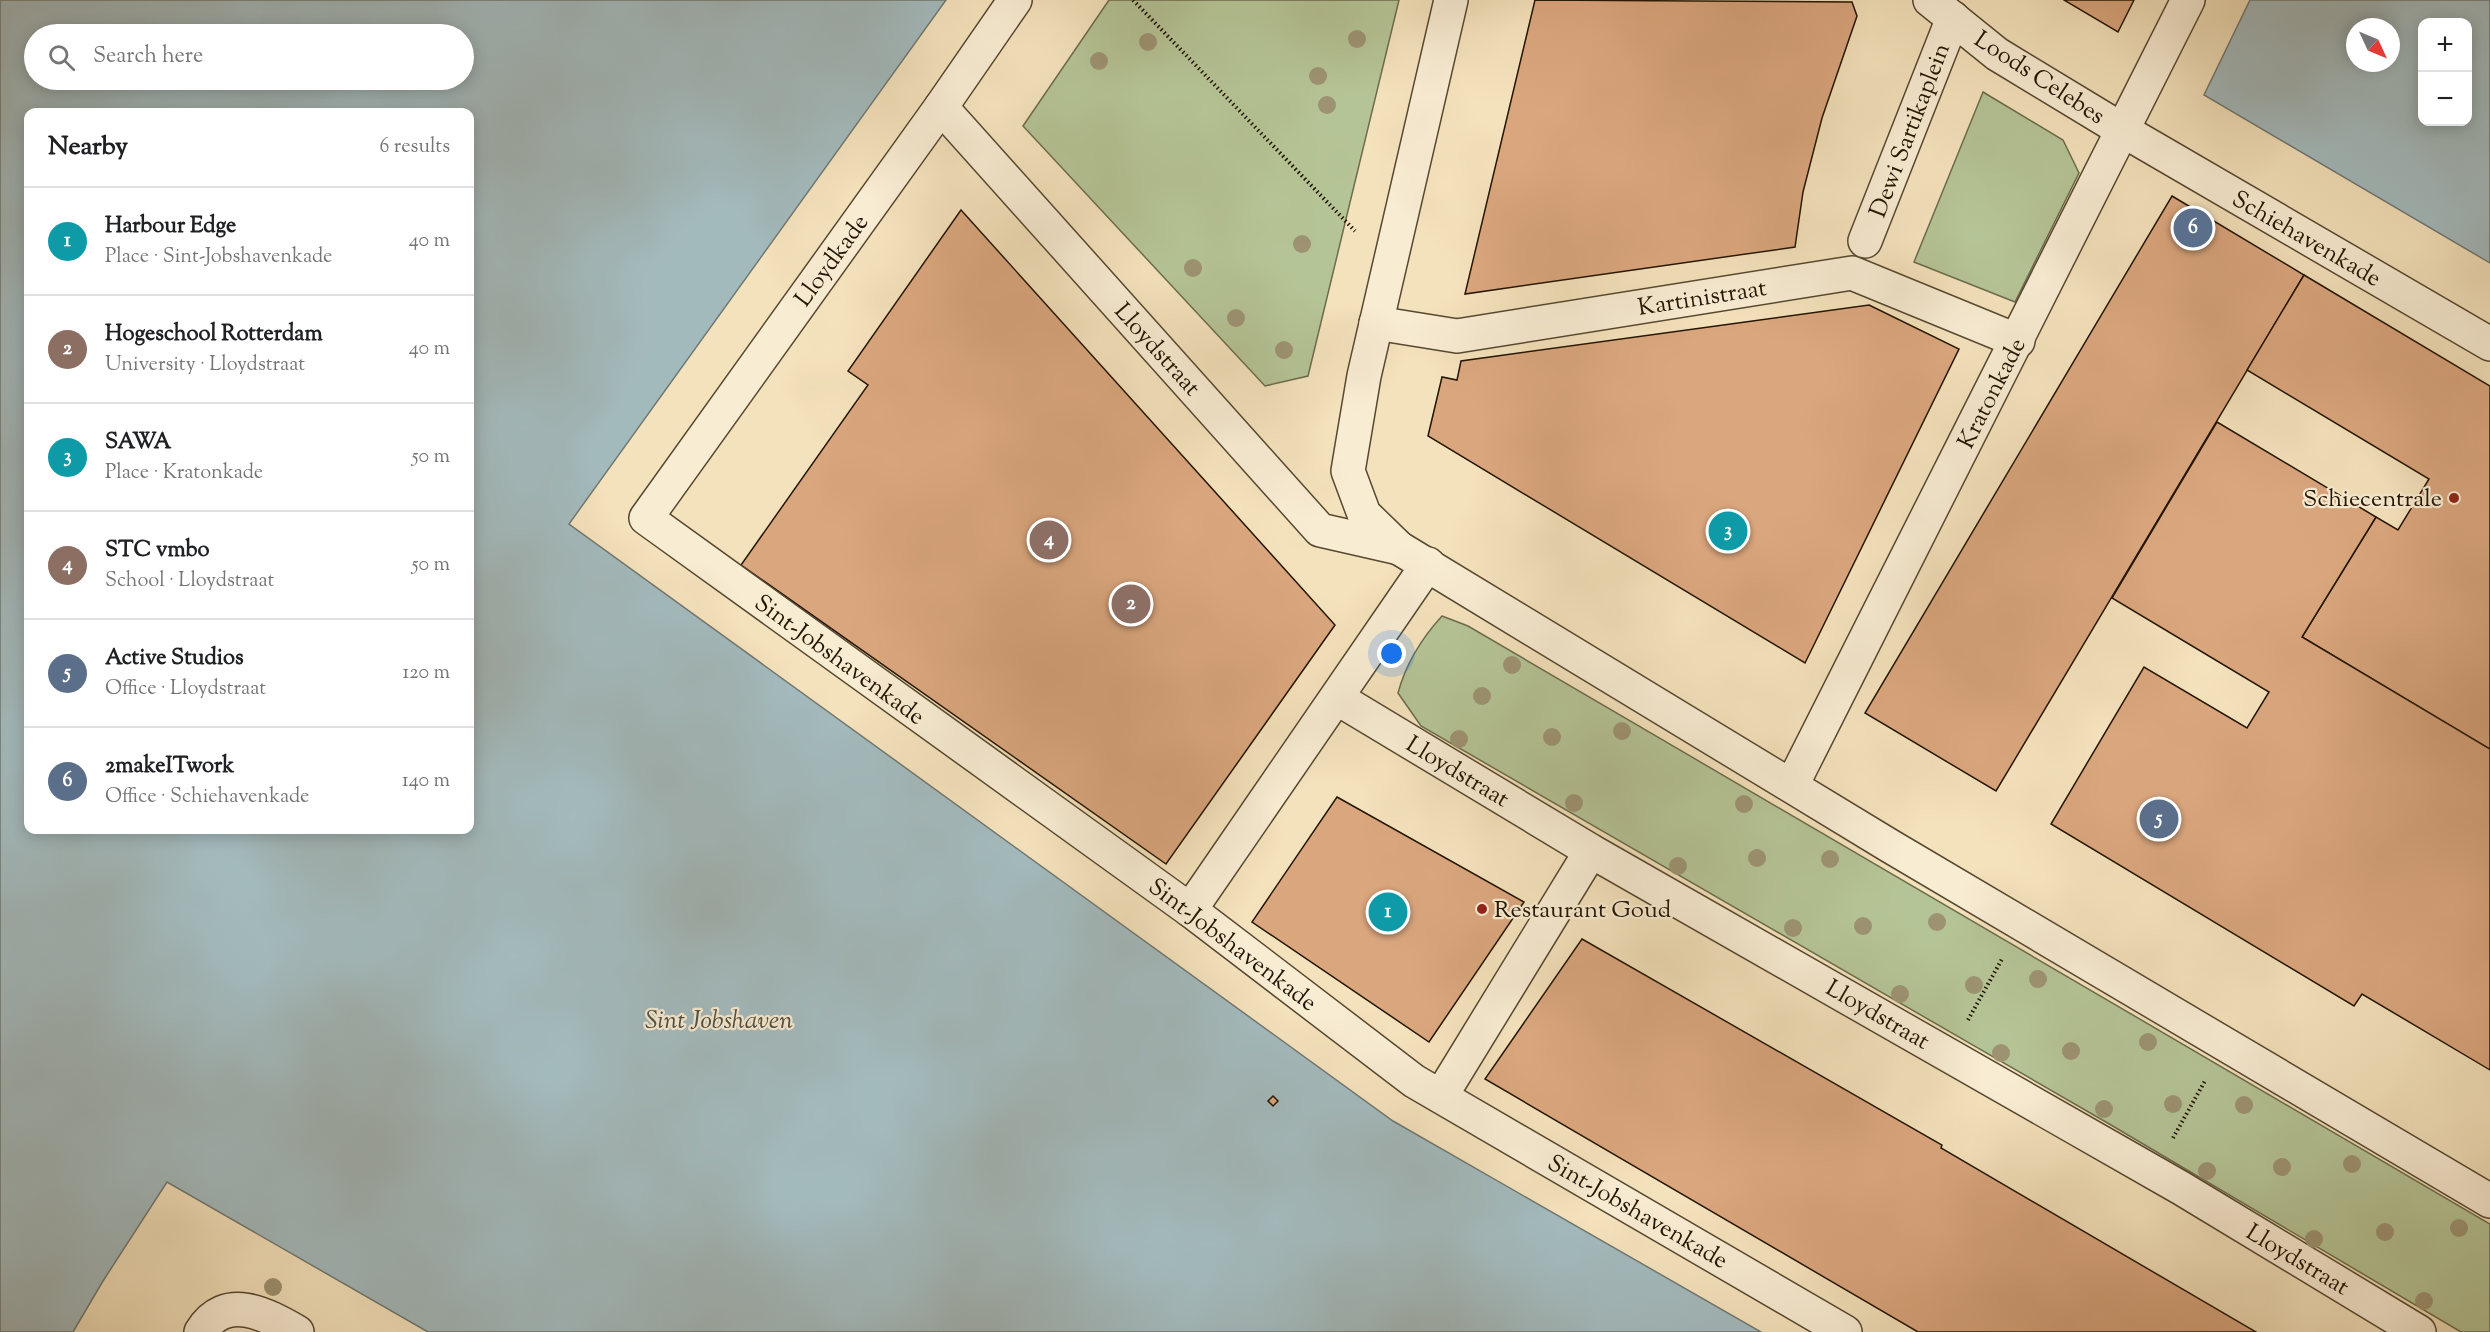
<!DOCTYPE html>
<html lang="en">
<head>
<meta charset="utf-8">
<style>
  :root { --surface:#fff; --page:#f2f2f2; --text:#202124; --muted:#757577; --line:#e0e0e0; --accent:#8f2418 }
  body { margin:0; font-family:"Sorts Mill Goudy",serif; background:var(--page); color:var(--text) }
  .controls { position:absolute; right:18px; top:18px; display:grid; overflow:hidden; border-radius:12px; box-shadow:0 3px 15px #0003 }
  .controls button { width:54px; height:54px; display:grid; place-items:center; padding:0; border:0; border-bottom:2px solid var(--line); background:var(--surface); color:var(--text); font:30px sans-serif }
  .compass { position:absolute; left:2346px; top:18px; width:54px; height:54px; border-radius:50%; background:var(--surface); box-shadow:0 3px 15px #0003; rotate:134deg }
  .you { position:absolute; left:1392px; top:654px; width:21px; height:21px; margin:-15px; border:4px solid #fff; border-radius:50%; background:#1a73e8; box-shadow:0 0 0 9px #1a73e833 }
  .badge { display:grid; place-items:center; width:39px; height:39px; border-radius:50%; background:var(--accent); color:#fff; font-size:20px; font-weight:700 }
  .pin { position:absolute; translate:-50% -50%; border:3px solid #fff; box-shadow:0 2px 6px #0006 }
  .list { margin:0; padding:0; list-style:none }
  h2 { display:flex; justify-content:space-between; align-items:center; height:78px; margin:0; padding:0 24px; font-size:26px }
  h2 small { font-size:20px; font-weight:400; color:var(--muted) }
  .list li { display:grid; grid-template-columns:39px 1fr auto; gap:18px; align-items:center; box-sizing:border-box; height:108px; padding:0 24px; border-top:2px solid var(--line) }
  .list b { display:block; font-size:22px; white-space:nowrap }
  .list p { margin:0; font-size:20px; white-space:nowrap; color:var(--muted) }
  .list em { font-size:20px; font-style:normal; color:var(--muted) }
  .icon { flex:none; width:33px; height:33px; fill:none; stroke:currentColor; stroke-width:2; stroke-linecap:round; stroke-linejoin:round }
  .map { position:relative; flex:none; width:2490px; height:1332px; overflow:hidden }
  .search { position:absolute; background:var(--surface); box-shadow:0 3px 15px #0003; left:24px; top:24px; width:450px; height:66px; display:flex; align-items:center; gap:15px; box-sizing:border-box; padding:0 21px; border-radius:33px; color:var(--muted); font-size:22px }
  .panel { position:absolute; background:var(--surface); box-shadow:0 3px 15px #0003; left:24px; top:108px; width:450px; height:726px; border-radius:12px }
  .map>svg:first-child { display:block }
</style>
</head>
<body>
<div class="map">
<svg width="2490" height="1332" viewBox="0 0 2490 1332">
  <rect width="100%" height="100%" fill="#f4e2bc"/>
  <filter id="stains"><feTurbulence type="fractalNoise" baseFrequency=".00333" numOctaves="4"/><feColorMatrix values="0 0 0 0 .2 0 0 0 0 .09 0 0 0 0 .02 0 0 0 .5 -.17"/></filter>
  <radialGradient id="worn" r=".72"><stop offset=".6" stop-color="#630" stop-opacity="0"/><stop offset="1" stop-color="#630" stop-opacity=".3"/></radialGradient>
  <!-- green -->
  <g fill="#b5c496" stroke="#6c6c4c" stroke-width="1.5">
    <polygon points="1109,0 1399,0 1308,376 1265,386 1023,126"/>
    <polygon points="1983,92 2063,140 2079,173 2015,302 1914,262"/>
    <path d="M1442,616L1468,626L2490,1224V1332H2461L2111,1125L1421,726L1398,693C1406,663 1421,639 1442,616Z"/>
  </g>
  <!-- water -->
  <g fill="#a3babd" stroke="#707872" stroke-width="1.5" fill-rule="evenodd">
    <path d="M0,0H946L569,524L1393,1121L1761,1332H428L167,1182L103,1281L73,1332H0ZM34,34H464V80H34ZM28,112H470V830H28Z"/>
    <path d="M2250,0H2490V263L2204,95ZM2422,22H2468V122H2422ZM2355,27H2391V63H2355Z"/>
  </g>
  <!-- building -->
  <g fill="#daa67e" stroke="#231501" stroke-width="1.5">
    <polygon points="1535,0 1852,2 1857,16 1822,118 1803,192 1795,247 1465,294"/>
    <polygon points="2064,0 2134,0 2118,32"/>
    <polygon points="2172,196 2304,275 1996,791 1865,713"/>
    <polygon points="961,210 1335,625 1166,864 741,565 868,385 848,371"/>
    <polygon points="2304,275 2490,386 2490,749 2302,637 2376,517 2398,530 2429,479 2247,370"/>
    <polygon points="1869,305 1959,349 1805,663 1428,436 1442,377 1457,380 1461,361"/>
    <polygon points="2217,422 2376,517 2302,637 2490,749 2490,1070 2362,994 2354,1006 2051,824 2144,667 2247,728 2269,692 2112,598"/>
    <polygon points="1337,797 1524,902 1429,1042 1252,922"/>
    <polygon points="1582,939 1942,1145 1941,1148 2256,1332 1918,1332 1485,1079"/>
    <polygon points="1273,1096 1278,1101 1273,1106 1268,1101"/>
  </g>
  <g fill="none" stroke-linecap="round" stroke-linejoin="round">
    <defs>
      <g id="pedestrian">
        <polyline points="1015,0 941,107 646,518 1190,910 1414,1081 1845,1332"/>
        <polyline points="941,107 1320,530 1399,548"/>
        <polyline points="1376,323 1457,336 1852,273 2018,341"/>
        <polyline points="1441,1096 1591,851"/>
      </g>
      <g id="minor">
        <polyline points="1451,0 1364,376 1348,471 1364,514 1399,548 1890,846 2490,1201"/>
        <polyline points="1930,0 1997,54 2124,131 2490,344"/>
        <polyline points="1865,241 1953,18"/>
        <polyline points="1337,698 1591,851 2181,1188 2419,1332"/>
        <polyline points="1792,785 2188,0"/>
        <polyline points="1190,910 1428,564"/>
        <path d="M201,1332C225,1292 266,1314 297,1332"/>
      </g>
    </defs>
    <!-- pedestrian casing -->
    <use href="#pedestrian" stroke="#574830" stroke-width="36"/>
    <!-- minor casing -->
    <use href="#minor" stroke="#574830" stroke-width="36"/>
    <!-- path -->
    <g stroke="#231501" stroke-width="4" stroke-dasharray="1.5 3" stroke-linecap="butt">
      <polyline points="1133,0 1355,231"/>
      <polyline points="1968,1020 2002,959"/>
      <polyline points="2173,1138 2206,1079"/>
    </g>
    <!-- pedestrian -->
    <use href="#pedestrian" stroke="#f8ecd3" stroke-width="33"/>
    <!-- minor -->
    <use href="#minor" stroke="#f8ecd3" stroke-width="33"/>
  </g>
  <!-- trees -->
  <g fill="#9d9372">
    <circle cx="1357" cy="39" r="9"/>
    <circle cx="1148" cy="42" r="9"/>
    <circle cx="1099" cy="61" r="9"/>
    <circle cx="1318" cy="76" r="9"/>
    <circle cx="1327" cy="105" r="9"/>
    <circle cx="1302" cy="244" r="9"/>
    <circle cx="1193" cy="268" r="9"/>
    <circle cx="1236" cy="318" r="9"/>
    <circle cx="1284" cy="350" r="9"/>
    <circle cx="1512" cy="665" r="9"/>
    <circle cx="1482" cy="696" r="9"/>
    <circle cx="1622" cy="731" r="9"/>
    <circle cx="1552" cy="737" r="9"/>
    <circle cx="1459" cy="739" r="9"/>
    <circle cx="1574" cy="803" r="9"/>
    <circle cx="1744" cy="804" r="9"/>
    <circle cx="1757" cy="858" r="9"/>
    <circle cx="1830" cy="859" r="9"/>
    <circle cx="1678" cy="866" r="9"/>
    <circle cx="1937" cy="922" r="9"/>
    <circle cx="1863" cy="926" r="9"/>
    <circle cx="1793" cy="928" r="9"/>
    <circle cx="2038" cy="979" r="9"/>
    <circle cx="1974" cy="985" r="9"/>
    <circle cx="1900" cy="994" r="9"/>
    <circle cx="2148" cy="1042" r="9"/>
    <circle cx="2071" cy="1051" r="9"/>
    <circle cx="2001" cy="1053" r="9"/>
    <circle cx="2173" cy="1104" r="9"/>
    <circle cx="2244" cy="1105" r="9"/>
    <circle cx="2104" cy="1109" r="9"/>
    <circle cx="2352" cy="1164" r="9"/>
    <circle cx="2282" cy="1167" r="9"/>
    <circle cx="2207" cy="1171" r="9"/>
    <circle cx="2459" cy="1228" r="9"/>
    <circle cx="2385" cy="1232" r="9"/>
    <circle cx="2314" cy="1239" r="9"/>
    <circle cx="273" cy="1287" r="9"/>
    <circle cx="2424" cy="1301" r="9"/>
  </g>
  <!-- markers -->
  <g fill="#8f2418" stroke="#f8ecd3" stroke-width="2">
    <circle cx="2454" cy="498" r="6"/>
    <circle cx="1482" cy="909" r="6"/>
  </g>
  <g text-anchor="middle" stroke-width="4.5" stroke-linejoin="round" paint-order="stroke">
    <!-- street labels -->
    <g font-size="24" fill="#231501" stroke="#f8ecd3">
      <text transform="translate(2040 77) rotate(33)" y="8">Loods Celebes</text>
      <text transform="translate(1909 130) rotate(-69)" y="8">Dewi Sartikaplein</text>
      <text transform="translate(2307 238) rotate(30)" y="8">Schiehavenkade</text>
      <text transform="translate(831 260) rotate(-54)" y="8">Lloydkade</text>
      <text transform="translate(1702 297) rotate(-9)" y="8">Kartinistraat</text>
      <text transform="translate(1158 349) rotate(48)" y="8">Lloydstraat</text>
      <text transform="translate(1991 393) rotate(-63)" y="8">Kratonkade</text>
      <text transform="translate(840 659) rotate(36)" y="8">Sint-Jobshavenkade</text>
      <text transform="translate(1458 771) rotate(31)" y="8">Lloydstraat</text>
      <text transform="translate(1233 944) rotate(37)" y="8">Sint-Jobshavenkade</text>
      <text transform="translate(1878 1014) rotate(30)" y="8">Lloydstraat</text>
      <text transform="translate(1638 1211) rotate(30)" y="8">Sint-Jobshavenkade</text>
      <text transform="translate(2298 1259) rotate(31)" y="8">Lloydstraat</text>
    </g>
    <!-- poi labels -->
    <g font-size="24" fill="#231501" stroke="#f8ecd3" text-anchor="end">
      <text x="2442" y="506">Schiecentrale</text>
      <text x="1494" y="917" text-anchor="start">Restaurant Goud</text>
    </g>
    <!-- water labels -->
    <g font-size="26" font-style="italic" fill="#504f43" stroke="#f8ecd3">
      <text x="719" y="1028">Sint Jobshaven</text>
    </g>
  </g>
  <rect width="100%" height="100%" filter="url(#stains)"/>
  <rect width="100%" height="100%" fill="url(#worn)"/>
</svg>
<div class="controls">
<button>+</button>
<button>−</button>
</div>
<svg class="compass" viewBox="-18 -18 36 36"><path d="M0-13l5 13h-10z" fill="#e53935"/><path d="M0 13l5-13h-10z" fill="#757577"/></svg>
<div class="you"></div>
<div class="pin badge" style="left:1388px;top:912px;background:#0f9aa8">1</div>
<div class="pin badge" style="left:1131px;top:604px;background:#8d6e63">2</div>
<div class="pin badge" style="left:1728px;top:531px;background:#0f9aa8">3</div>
<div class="pin badge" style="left:1049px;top:540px;background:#8d6e63">4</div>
<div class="pin badge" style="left:2159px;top:819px;background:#5c6f8a">5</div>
<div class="pin badge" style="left:2193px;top:228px;background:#5c6f8a">6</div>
<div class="search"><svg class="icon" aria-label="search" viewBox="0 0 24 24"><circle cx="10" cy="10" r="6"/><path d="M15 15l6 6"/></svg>Search here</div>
<section class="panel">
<h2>Nearby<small>6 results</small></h2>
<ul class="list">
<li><span class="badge" style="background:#0f9aa8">1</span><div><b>Harbour Edge</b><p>Place · Sint-Jobshavenkade</p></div><em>40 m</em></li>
<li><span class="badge" style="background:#8d6e63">2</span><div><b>Hogeschool Rotterdam</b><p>University · Lloydstraat</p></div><em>40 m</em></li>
<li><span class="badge" style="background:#0f9aa8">3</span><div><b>SAWA</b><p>Place · Kratonkade</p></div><em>50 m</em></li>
<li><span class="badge" style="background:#8d6e63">4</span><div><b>STC vmbo</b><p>School · Lloydstraat</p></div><em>50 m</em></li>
<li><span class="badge" style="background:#5c6f8a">5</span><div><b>Active Studios</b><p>Office · Lloydstraat</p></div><em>120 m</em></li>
<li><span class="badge" style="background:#5c6f8a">6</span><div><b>2makeITwork</b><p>Office · Schiehavenkade</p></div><em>140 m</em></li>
</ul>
</section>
</div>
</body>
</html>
